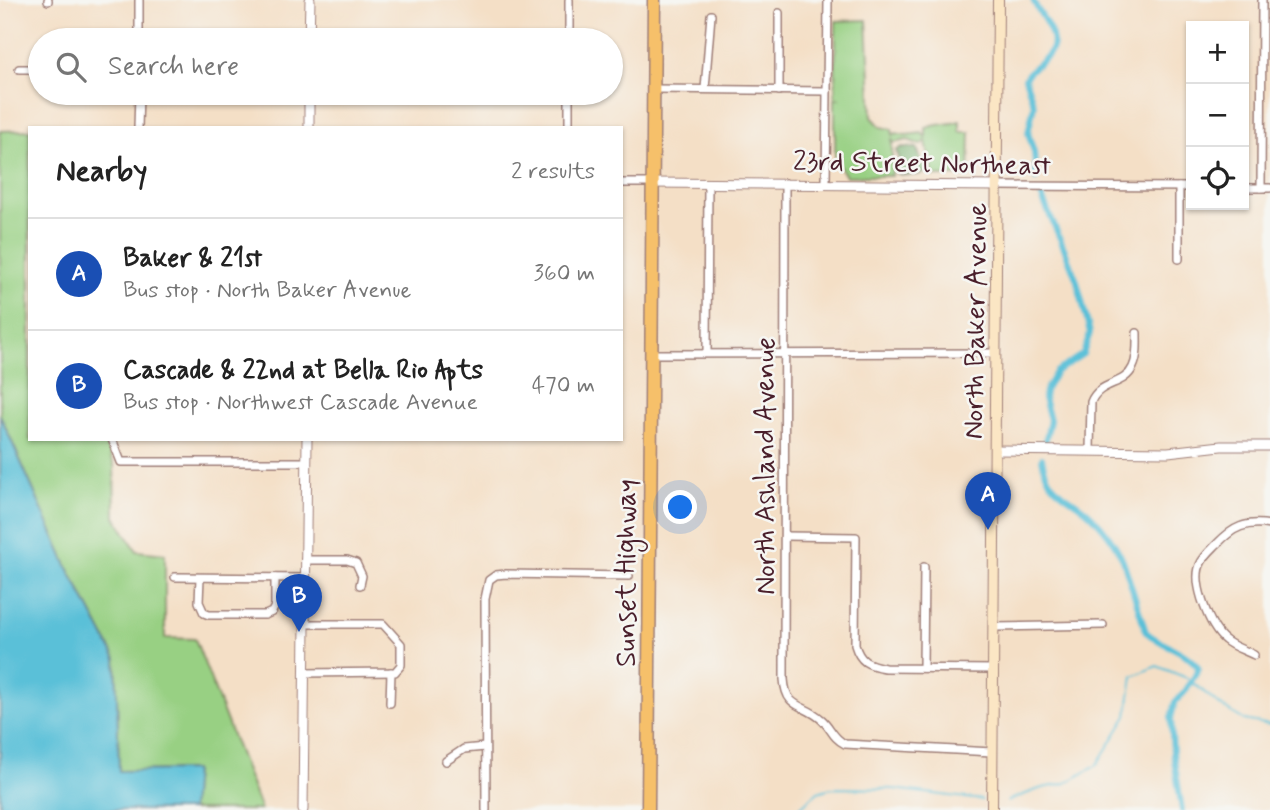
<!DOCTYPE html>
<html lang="en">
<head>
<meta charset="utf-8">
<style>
  :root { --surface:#fff; --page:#f2f2f2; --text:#222; --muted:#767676; --line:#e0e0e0; --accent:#2563eb }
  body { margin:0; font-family:Mynerve,sans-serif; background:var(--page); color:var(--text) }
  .controls { position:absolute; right:21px; top:21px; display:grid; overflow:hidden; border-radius:0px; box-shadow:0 2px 5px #0004 }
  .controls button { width:63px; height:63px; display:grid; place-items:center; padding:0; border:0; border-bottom:2px solid var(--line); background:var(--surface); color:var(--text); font:35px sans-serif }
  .you { position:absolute; left:681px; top:508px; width:24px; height:24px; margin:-18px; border:5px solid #fff; border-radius:50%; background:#1a73e8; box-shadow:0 0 0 10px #1a73e833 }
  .badge { display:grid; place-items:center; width:46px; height:46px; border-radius:50%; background:var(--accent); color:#fff; font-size:23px; font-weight:700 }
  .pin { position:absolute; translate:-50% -58px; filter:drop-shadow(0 2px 4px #0008) }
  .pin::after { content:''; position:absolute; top:37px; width:24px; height:21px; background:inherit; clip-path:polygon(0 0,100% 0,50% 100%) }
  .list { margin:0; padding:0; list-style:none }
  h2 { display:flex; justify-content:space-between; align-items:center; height:91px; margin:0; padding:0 28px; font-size:30px }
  h2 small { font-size:23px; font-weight:400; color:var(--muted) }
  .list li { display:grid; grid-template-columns:46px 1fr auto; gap:21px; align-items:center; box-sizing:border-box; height:112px; padding:0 28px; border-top:2px solid var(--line) }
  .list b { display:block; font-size:26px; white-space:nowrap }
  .list p { margin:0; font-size:23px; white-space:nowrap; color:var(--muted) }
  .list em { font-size:23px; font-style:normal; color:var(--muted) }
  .icon { flex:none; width:38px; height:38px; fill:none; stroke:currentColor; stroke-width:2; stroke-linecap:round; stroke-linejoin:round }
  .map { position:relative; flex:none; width:1270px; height:810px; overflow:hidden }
  .search { position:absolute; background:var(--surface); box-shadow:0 2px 5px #0004; left:28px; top:28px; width:595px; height:77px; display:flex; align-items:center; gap:18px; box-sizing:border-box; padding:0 24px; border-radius:38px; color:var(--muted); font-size:26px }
  .panel { position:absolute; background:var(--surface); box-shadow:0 2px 5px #0004; left:28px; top:126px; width:595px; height:315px; border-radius:0px }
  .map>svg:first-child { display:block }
</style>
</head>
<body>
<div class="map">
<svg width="1270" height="810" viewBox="0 0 1270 810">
  <rect width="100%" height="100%" fill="#f6f6f2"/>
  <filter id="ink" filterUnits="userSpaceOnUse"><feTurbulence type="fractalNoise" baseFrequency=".0143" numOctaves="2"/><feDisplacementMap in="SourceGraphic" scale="14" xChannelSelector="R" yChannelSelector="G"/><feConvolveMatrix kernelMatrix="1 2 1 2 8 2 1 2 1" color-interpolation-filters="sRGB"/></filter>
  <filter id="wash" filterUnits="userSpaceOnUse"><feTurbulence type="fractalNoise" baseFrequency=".00686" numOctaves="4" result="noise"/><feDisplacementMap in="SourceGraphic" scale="28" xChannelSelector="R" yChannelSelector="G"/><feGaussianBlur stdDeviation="1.57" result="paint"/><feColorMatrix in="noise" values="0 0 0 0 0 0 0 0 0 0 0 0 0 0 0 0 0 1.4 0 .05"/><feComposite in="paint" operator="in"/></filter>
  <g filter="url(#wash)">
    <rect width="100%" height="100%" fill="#f4dfc6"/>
    <!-- green -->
    <g fill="#98d083" stroke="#717857" stroke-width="2">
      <path d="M867,20L872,117L881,127L892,129L893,135L896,133L906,135L922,133L926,138V128C938,123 949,125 960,121V132H970L969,176H933C932,163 927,153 926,140L921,145L908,140L893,143L892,138V176H846L835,160V99H840L835,98L836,21Z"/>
      <polygon points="30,130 30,439 104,439 114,465 115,517 137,551 165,554 165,638 195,639 261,810 191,810 194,770 119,771 116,659 68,568 0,415 0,131"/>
    </g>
    <!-- forest -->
    <path fill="#7ab271" stroke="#62684e" stroke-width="2" d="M902,147L917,148L921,160L929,165V171C920,176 906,177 896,173L899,157L896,151Z"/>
    <!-- water -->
    <polygon fill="#5ac0d8" stroke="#527082" stroke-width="2" points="0,415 68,568 116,659 119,771 194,770 191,810 0,810"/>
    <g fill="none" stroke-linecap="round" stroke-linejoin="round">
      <!-- stream -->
      <g stroke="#5ac0d8" stroke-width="2">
        <polyline points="1007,801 1042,788 1064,784 1096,766 1127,716 1133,676 1157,666 1187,678 1221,706 1244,720 1270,725"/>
        <polyline points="797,810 818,792 831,788 894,789 982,800"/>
      </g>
      <!-- canal -->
      <g stroke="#5ac0d8" stroke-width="6">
        <path d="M1033,0C1039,16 1063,38 1048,55C1040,64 1031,67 1025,78L1034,105L1028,133L1034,152L1036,179"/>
        <polyline points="1041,195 1064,248 1077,281 1090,333 1083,354 1056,372 1045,391 1044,398 1050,420 1045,443"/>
        <path d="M1042,458C1047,493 1069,494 1091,515C1104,528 1115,543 1123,560L1146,632C1163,647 1187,650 1199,669L1184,693L1175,702L1171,718L1173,753L1182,810"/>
      </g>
    </g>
  </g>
  <g filter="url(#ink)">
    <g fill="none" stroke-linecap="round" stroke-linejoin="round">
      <defs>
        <g id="minor">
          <polyline points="569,0 569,40"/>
          <polyline points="48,1 48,0"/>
          <polyline points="139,40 139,0"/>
          <polyline points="348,40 466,38"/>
          <polyline points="19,69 40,69"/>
          <polyline points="654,89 827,91"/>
          <polyline points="705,89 711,15"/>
          <polyline points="779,91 779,13"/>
          <polyline points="569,93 569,128"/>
          <polyline points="138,128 139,93"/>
          <polyline points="621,183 652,183"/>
          <path d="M785,183L784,679C786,710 803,703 821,719C831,727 832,738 845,744L992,752"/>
          <polyline points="826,183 828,0"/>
          <polyline points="998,186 1191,187"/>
          <polyline points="1244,188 1270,188"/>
          <polyline points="1261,188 1262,0"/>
          <polyline points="1179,259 1179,187"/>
          <polyline points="707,353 708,183"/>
          <polyline points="651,354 995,353"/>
          <polyline points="112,439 121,462 306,462"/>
          <path d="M1090,450L1091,402C1099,381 1125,386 1133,367C1138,357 1137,344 1137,333"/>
          <path d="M785,536L856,537L855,645C860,662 868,665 885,668L994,669"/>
          <polyline points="305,560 347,560 356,563 362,576 360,585"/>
          <polyline points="175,577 305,578"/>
          <polyline points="200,578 199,602 204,613 209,615 265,615 272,612 275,606 275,578"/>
          <polyline points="995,627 1103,625"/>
          <path d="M1254,655C1245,650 1233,647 1225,640C1210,628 1192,584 1200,565C1203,557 1211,550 1217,544C1233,527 1246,521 1270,525"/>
          <polyline points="923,668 924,567"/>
          <polyline points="304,673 395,672 401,665 401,644 383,624 305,624"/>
          <polyline points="390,703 391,672"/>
          <polyline points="446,761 464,749 485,747"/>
          <polyline points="486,810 485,599 489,580 496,575 506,574 629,576"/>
        </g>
        <g id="tertiary">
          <polyline points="309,40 310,0"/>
          <polyline points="309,93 309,128"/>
          <polyline points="652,183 998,186"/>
          <polyline points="995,450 1168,452 1221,446 1270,446"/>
          <polyline points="303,810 307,439"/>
        </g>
        <polyline id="secondary" points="992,810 998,0"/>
        <polyline id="trunk" points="648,810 654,0"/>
      </defs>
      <!-- minor casing -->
      <use href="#minor" stroke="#9f7f78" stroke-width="10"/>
      <!-- tertiary casing -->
      <use href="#tertiary" stroke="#9f7f78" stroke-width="11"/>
      <!-- secondary casing -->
      <use href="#secondary" stroke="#9f7f78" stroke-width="12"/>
      <!-- trunk casing -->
      <use href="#trunk" stroke="#9f7f78" stroke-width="15"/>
      <!-- minor -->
      <use href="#minor" stroke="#fff" stroke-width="7"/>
      <!-- tertiary -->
      <use href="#tertiary" stroke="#fff" stroke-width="9"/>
      <!-- secondary -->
      <use href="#secondary" stroke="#fbe6c4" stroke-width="10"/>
      <!-- trunk -->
      <use href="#trunk" stroke="#f6c06b" stroke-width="12"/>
    </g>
  </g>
  <g text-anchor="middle" stroke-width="5" stroke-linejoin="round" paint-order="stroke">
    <!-- street labels -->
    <g font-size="28" fill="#4a1f2b" stroke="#f6f6f2">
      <text transform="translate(922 162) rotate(1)" y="10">23rd Street Northeast</text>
      <text transform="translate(974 321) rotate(-89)" y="10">North Baker Avenue</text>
      <text transform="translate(764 466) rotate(-90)" y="10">North Ashland Avenue</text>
      <text transform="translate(625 573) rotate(-90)" y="10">Sunset Highway</text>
    </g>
  </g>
</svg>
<div class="controls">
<button>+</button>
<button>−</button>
<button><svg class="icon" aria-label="locate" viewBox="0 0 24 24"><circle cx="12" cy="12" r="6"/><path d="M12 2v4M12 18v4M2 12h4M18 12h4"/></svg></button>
</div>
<div class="you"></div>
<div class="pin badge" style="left:988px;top:530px;background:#1a4fb4">A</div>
<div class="pin badge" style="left:299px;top:632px;background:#1a4fb4">B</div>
<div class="search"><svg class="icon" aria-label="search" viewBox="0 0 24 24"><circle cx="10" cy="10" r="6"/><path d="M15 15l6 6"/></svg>Search here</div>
<section class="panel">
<h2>Nearby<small>2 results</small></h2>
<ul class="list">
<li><span class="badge" style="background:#1a4fb4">A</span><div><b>Baker &amp; 21st</b><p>Bus stop · North Baker Avenue</p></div><em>360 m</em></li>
<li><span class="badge" style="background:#1a4fb4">B</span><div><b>Cascade &amp; 22nd at Bella Rio Apts</b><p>Bus stop · Northwest Cascade Avenue</p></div><em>470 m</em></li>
</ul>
</section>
</div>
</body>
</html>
